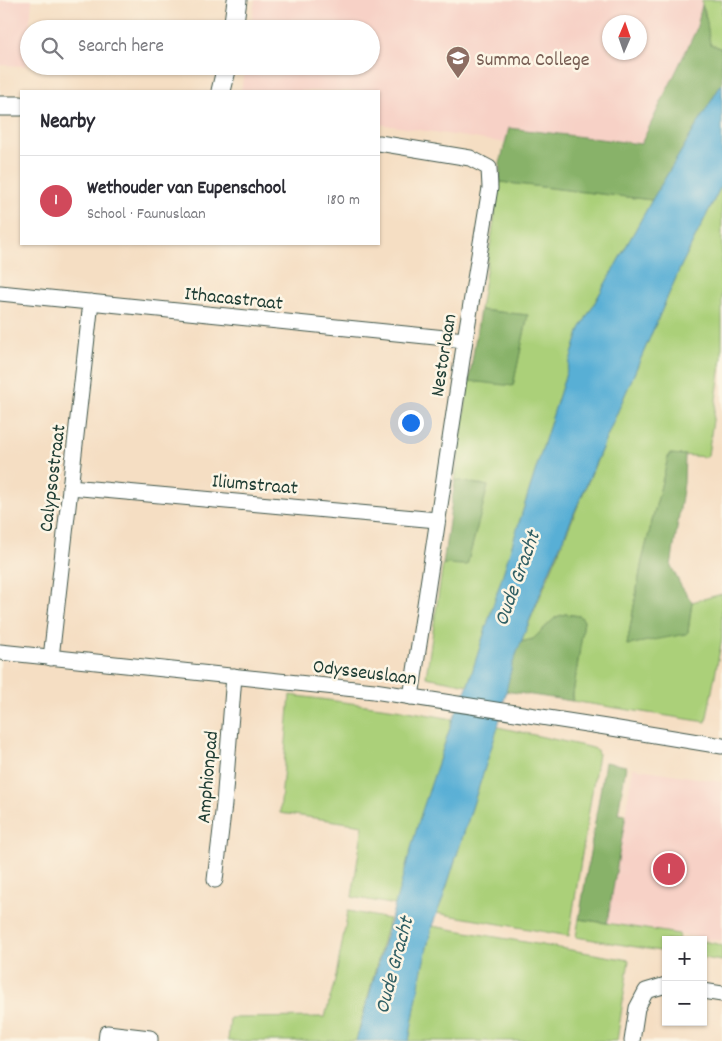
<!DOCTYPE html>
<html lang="en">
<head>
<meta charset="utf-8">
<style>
  :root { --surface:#fff; --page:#f2f2f3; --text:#2b2b33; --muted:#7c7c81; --line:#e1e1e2; --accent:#d1495b }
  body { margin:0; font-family:Dekko,sans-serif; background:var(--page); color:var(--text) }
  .controls { position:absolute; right:15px; bottom:15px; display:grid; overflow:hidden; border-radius:0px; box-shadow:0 1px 4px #0004 }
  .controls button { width:45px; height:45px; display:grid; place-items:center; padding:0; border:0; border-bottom:1px solid var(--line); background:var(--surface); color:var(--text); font:25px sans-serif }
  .compass { position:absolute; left:602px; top:15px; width:45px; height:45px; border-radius:50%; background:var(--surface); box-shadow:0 1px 4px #0004; rotate:2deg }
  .you { position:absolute; left:410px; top:422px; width:18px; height:18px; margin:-12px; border:4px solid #fff; border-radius:50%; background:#1a73e8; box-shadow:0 0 0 8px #1a73e833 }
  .badge { display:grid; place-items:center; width:32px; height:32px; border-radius:50%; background:var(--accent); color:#fff; font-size:16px; font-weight:700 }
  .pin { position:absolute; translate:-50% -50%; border:2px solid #fff; box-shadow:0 1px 5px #0006 }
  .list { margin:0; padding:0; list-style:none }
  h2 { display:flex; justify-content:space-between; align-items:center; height:65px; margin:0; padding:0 20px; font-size:21px }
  h2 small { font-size:16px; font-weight:400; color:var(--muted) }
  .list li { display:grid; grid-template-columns:32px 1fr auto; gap:15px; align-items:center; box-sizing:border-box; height:90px; padding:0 20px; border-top:1px solid var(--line) }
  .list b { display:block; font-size:19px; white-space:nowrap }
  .list p { margin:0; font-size:16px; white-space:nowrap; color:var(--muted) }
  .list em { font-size:16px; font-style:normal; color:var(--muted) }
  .icon { flex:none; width:28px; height:28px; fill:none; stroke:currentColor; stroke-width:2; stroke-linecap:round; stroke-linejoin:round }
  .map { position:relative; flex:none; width:722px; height:1041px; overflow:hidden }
  .search { position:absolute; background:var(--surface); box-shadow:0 1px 4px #0004; left:20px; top:20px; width:360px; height:55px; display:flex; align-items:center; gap:12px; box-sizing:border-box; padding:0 18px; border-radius:28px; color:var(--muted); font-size:19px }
  .panel { position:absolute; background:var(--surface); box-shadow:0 1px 4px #0004; left:20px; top:90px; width:360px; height:155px; border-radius:0px }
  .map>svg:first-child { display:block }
</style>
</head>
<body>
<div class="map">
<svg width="722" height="1041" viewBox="0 0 722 1041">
  <rect width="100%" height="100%" fill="#fcf5e5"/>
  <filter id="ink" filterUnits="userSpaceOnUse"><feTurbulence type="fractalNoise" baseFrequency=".02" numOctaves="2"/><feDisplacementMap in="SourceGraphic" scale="10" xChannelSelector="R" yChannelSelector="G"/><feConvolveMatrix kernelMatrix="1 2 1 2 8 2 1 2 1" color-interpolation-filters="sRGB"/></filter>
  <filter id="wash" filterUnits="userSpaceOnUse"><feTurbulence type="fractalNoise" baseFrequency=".0096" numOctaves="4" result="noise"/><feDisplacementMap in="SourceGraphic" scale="20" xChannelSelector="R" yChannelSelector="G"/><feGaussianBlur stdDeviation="1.12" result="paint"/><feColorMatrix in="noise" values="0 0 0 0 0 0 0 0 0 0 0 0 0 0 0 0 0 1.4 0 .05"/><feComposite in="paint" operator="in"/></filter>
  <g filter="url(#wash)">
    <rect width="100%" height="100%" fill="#f5dec3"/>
    <!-- built -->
    <g fill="#f7d1c6" fill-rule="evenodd">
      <polygon points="0,0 32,0 26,66 0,65"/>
      <path d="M255,0H702L696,30L641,144L594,156L379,124V91H241L245,66H371V29H251ZM610,22H640V52H610Z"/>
      <polygon points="633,768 722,782 722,941 607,923"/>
    </g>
    <!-- green -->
    <g fill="#abd079" stroke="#658656">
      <polygon points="702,0 722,0 722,49 710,44 705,12 702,5"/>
      <polygon points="500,182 652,200 580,329 468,685 426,677 443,564 467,565 488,486 455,480 469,381 513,385 528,315 480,310"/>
      <polygon points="722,184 722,358 708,455 707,457 669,454 642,561 627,645 688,632 692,602 722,594 722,639 706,722 572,701 584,621 580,616 565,614 556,617 533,639 521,642 614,420 681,266"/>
      <path d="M290,695L396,709L453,719C432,781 411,842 396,905L352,897L363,825L280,813Z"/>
      <polygon points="498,727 593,748 597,750 598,754 569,936 436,913 443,898"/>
      <polygon points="348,911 389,919 356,1041 228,1041 230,1018 325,1017 336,976"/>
      <polygon points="579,919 679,934 678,940 666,940 666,952 576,937"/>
      <polygon points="432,926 629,960 617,1041 409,1041 422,969"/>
      <polygon points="703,941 722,945 722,961 703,958"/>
    </g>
    <!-- forest -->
    <g fill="#88b269" stroke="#54784e">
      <polygon points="702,5 707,22 710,44 722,49 722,83 652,200 500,182 500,163 509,128 641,144 696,30"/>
      <polygon points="480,310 528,315 513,386 469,381"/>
      <polygon points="669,454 685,455 684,483 671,566 681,586 692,602 688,632 686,634 627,645 642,561"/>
      <polygon points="455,480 488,486 467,565 443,564"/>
      <polygon points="565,614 580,616 584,621 572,701 505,691 512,665 521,642 533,639 556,617"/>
      <polygon points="605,762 626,766 618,814 626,815 607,923 579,919"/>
    </g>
    <!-- water -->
    <polygon fill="#58afd5" stroke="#3c7684" points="722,83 722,184 681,266 614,420 548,574 512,665 498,727 443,898 432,926 422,969 409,1041 356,1041 420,817 453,719 468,685 580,329 652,200"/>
  </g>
  <g filter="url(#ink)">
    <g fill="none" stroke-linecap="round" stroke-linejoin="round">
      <defs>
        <g id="minor">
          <polyline points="379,143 470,158 489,168 490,188 465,340 411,697"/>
          <polyline points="0,293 465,340"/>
          <polyline points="70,487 437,520"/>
          <polyline points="0,652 374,691 606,727 722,746"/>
          <polyline points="51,658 91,302"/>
          <polyline points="215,880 224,804 234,676"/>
          <polyline points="703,991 722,994"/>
          <polyline points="106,1041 107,1033 150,1038 150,1041"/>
          <polyline points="632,1041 637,1008 646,991 666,985"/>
        </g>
        <g id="tertiary">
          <polyline points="233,29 237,0"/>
          <polyline points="221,91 227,66"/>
          <polyline points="0,106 21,106"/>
        </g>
      </defs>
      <!-- minor casing -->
      <use href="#minor" stroke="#3f5549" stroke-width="17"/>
      <!-- tertiary casing -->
      <use href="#tertiary" stroke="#3f5549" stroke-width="21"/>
      <!-- minor -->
      <use href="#minor" stroke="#fff" stroke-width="15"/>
      <!-- tertiary -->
      <use href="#tertiary" stroke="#fff" stroke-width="19"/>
    </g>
  </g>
  <!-- icons -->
  <defs>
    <symbol id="school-pin" viewBox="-11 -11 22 30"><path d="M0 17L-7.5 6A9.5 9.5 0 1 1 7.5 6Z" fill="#8d6e63" stroke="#fcf5e5"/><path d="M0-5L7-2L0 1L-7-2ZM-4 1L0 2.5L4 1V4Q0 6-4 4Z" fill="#fff"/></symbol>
  </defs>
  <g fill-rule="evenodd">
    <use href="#school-pin" x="444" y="44" width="28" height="38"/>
  </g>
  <g text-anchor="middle" stroke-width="5" stroke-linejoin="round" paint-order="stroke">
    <!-- education labels -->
    <g font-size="20" fill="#785e54" stroke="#fcf5e5" text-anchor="start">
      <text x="476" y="65">Summa College</text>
    </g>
    <!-- street labels -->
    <g font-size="20" fill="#1f3d34" stroke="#fcf5e5">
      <text transform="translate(234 297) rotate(6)" y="7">Ithacastraat</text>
      <text transform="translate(442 355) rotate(-81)" y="7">Nestorlaan</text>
      <text transform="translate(51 478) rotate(-83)" y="7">Calypsostraat</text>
      <text transform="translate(255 483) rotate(5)" y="7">Iliumstraat</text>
      <text transform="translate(365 671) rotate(7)" y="7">Odysseuslaan</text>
      <text transform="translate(206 777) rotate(-85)" y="7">Amphionpad</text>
    </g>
    <!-- water labels -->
    <g font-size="21" font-style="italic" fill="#305f64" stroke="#fcf5e5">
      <text transform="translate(516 578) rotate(-70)" y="7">Oude Gracht</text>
      <text transform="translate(393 965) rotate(-75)" y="7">Oude Gracht</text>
    </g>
  </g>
</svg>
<div class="controls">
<button>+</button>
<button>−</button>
</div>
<svg class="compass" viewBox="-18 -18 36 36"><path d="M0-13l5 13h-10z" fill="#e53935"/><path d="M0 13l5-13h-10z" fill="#7c7c81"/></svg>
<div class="you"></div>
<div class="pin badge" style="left:669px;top:869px">1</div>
<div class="search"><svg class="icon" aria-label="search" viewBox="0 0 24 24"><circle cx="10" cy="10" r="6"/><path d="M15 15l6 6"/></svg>Search here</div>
<section class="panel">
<h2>Nearby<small></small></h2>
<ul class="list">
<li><span class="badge">1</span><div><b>Wethouder van Eupenschool</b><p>School · Faunuslaan</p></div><em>180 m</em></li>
</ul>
</section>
</div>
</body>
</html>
